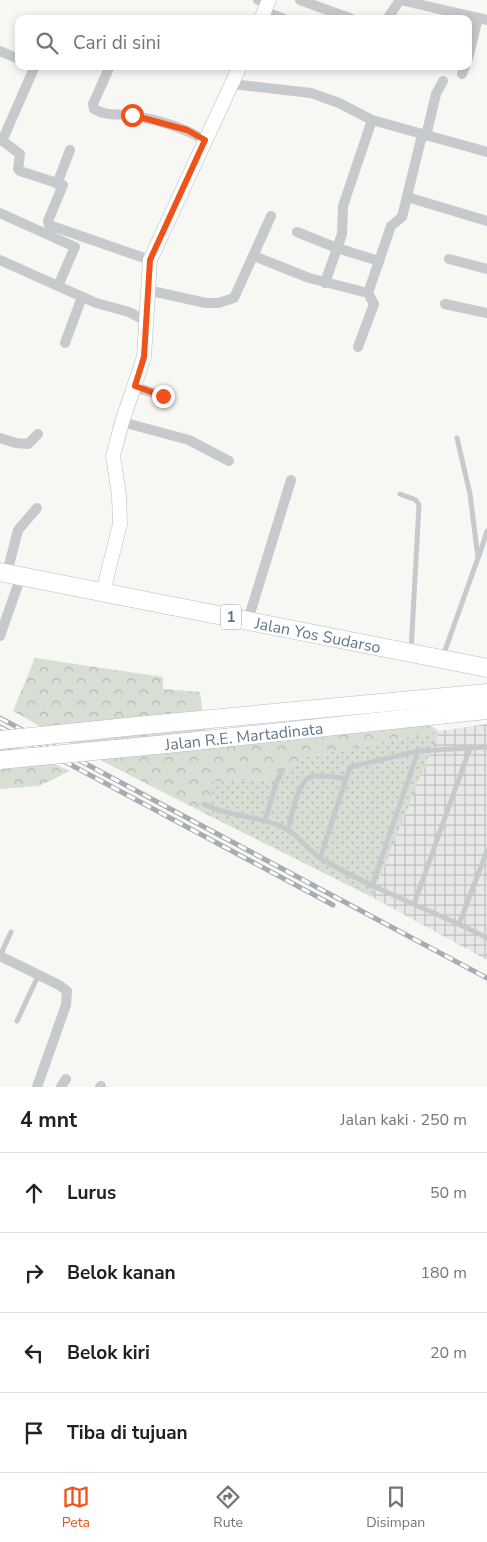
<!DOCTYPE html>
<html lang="id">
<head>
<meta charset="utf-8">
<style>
  :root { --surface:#fff; --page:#f2f2f2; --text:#202124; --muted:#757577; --line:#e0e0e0; --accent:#f0521a }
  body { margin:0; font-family:"Nunito Sans",sans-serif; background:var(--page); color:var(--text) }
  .stop { position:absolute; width:15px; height:15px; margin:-11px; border:4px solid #f0521a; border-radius:50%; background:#fff }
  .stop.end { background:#f0521a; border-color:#fff; box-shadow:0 1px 5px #0008 }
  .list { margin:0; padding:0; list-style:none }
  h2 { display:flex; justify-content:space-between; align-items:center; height:65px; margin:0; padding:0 20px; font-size:21px }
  h2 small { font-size:16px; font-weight:400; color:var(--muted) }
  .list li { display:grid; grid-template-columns:32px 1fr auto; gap:15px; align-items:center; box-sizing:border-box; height:80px; padding:0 20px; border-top:1px solid var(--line) }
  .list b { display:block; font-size:19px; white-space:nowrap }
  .list em { font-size:16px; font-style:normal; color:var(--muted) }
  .icon { flex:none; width:28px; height:28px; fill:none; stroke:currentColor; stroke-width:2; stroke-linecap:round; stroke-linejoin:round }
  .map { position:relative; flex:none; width:487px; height:1087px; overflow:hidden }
  .search { position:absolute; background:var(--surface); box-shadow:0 2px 8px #0003; left:15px; right:15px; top:15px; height:55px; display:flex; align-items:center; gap:12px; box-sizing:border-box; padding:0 18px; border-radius:10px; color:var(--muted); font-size:19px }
  .sheet { height:385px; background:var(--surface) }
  nav { display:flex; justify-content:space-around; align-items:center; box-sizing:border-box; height:70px; border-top:1px solid var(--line); background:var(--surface); font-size:14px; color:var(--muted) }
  nav a { display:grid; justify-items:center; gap:2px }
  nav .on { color:var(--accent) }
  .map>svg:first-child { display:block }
</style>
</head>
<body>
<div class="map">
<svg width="487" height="1087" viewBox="0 0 487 1087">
  <defs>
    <pattern id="industrial-grid" width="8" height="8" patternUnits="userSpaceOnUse" patternTransform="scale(1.25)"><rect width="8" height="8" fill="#e7e8e7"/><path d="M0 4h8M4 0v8" fill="none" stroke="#bfc1c1"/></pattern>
    <pattern id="grass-dots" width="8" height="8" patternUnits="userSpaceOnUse" patternTransform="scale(1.25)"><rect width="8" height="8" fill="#d7dfd4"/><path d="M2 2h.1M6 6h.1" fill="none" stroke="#b2b9b2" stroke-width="1.8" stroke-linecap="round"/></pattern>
    <pattern id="forest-crowns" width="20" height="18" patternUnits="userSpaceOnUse" patternTransform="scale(1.25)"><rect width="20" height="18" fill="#d7dfd4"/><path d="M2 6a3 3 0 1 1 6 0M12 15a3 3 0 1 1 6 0" fill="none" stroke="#b2b9b2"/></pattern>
  </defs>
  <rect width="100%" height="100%" fill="#f7f7f3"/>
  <!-- industrial -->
  <polygon fill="url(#industrial-grid)" points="487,724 487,960 372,897 439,731"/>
  <!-- grass -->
  <polygon fill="url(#grass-dots)" points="439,731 372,897 212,817 211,782 272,779 306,757"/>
  <!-- forest -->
  <g fill="url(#forest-crowns)">
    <polygon points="35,658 163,677 163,689 200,692 207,746 420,725 431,726 439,731 306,757 272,779 212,782 212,817 96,758 13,711"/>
    <polygon points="0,739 70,771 39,786 0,789"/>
  </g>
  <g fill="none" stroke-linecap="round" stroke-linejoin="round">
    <defs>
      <g id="secondary">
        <polyline points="261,19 269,0"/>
        <polyline points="103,592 120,524 119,495 113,456 122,422 144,357 150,260 240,66"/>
      </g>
      <g id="highway">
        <path id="s1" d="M0,572L487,668"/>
        <polyline points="146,725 487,693"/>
        <polyline points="167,744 487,710"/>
      </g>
    </defs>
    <!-- secondary casing -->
    <use href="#secondary" stroke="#b8bdc2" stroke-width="15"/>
    <!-- highway casing -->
    <use href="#highway" stroke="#b8bcbf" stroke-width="19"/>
    <!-- lane -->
    <g stroke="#c6cacd" stroke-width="5">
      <polyline points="400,494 416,500 419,505 411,651"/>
      <polyline points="479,556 487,531"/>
      <polyline points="443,656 478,558 470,494 457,438"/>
      <path d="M204,804C230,818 262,815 288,830C300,837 309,852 322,859C375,891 433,910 487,938"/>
      <polyline points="265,821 276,783 283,770"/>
      <path d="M288,830C291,818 298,781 310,777C320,774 335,778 346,778"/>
      <polyline points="320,858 350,767 418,751 487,747"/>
      <polyline points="372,886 418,751"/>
      <polyline points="414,904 470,748"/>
      <polyline points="459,924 487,851"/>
      <polyline points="0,956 11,932"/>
      <polyline points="17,1021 38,976"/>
    </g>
    <!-- street -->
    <g stroke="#c6cacd" stroke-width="10">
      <polyline points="258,0 268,3"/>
      <polyline points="300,0 352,19"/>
      <polyline points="400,0 487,20"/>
      <polyline points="264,11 284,19"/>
      <polyline points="387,19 400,0"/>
      <polyline points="0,51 19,59"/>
      <polyline points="468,58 478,18"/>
      <path d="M110,66L93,104L94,109C107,117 121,113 135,116C159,120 184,128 205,140"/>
      <polyline points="462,74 465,66"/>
      <polyline points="231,84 311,93 339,103 372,120 487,152"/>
      <polyline points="426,136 436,94 443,81"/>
      <polyline points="0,139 20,154 18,169 20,171 63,185 48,221 49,225 150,260"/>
      <polyline points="2,141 35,66"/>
      <polyline points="57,184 70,150"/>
      <polyline points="407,197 487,221"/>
      <polyline points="0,213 75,247 58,286"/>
      <polyline points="297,232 337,248 379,261"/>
      <polyline points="254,256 309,278 368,293 374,304 358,347"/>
      <polyline points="449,259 487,269"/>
      <polyline points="0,260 96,303 129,312 146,321"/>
      <polyline points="325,283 342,234 343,206 372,120"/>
      <polyline points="147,290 206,303 218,303 234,298 271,216"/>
      <polyline points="368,293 391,226 402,217 422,135"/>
      <polyline points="445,304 487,313"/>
      <polyline points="65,343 82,297"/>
      <polyline points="135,387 163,396"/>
      <polyline points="122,422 189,440 229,461"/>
      <polyline points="0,438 16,443 28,444 38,434"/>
      <polyline points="7,573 18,530 37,508"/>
      <polyline points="248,620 291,480"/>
      <polyline points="0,636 21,576"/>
      <polyline points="0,956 59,985 67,991 66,1005 37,1087"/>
      <polyline points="61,1087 66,1079"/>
      <polyline points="100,1087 101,1086"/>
    </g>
    <!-- secondary -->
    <use href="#secondary" stroke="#fff" stroke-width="14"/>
    <!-- highway -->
    <use href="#highway" stroke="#fff" stroke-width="18"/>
    <defs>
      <g id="rail">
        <polyline points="0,718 487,978"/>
        <polyline points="0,727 333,905"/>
      </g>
    </defs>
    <!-- rail casing -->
    <use href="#rail" stroke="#a6acb2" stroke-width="5"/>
    <!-- rail -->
    <use href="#rail" stroke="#fff" stroke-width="3" stroke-dasharray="9" stroke-linecap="butt"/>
    <defs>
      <g id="highway-bridge">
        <polyline points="0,740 146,725"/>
        <polyline points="0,760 167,744"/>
      </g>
    </defs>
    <!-- highway-bridge casing -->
    <use href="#highway-bridge" stroke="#b8bcbf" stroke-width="19" stroke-linecap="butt"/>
    <!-- highway-bridge -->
    <use href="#highway-bridge" stroke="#fff" stroke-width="18"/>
  </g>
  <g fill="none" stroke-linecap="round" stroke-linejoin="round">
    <!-- route -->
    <polyline stroke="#f0521a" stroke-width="6" points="132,115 187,130 205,140 150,260 144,357 135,386 163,396"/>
  </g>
  <g text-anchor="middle" stroke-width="5" stroke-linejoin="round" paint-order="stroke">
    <!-- shield labels -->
    <rect fill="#fff" stroke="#929fab" stroke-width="1" x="221" y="604.5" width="20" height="25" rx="4"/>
    <g font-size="15" font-weight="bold" fill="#637687">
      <text x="231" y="622">1</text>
    </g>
    <!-- street labels -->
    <g font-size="16" fill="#637687" stroke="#fff">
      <text dy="6" stroke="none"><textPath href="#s1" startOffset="324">Jalan Yos Sudarso</textPath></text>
      <text transform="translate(244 736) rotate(-6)" y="6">Jalan R.E. Martadinata</text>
    </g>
  </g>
</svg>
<div class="stop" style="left:132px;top:115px"></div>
<div class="stop end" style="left:163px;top:396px"></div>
<div class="search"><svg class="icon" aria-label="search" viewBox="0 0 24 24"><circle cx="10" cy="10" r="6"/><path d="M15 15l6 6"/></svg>Cari di sini</div>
</div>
<section class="sheet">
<h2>4 mnt<small>Jalan kaki · 250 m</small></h2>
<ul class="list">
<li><svg class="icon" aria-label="ahead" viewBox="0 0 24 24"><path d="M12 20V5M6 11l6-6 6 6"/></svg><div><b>Lurus</b></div><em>50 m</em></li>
<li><svg class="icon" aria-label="right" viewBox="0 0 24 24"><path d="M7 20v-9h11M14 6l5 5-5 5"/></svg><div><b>Belok kanan</b></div><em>180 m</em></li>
<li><svg class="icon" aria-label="left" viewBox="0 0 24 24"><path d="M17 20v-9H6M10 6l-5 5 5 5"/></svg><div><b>Belok kiri</b></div><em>20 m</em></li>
<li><svg class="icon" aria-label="arrive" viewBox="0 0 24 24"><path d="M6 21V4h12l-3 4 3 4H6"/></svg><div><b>Tiba di tujuan</b></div></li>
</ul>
</section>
<nav>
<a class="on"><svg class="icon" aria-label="map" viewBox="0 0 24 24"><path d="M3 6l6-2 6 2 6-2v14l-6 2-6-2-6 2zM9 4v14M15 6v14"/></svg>Peta</a>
<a><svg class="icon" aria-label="directions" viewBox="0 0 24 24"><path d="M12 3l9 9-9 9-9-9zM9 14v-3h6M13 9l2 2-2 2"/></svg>Rute</a>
<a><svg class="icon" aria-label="saved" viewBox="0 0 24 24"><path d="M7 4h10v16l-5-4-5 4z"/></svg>Disimpan</a>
</nav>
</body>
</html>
